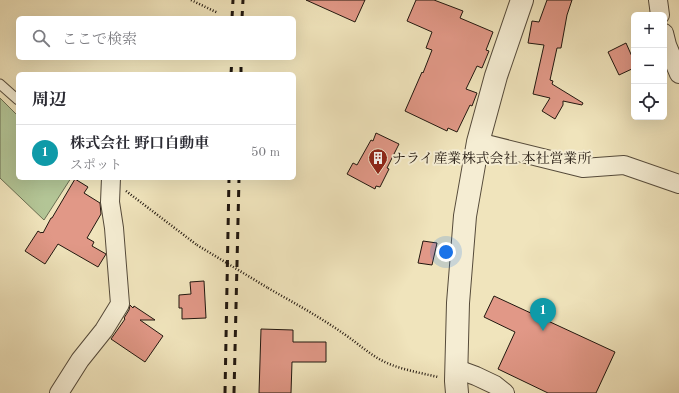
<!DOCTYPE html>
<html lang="ja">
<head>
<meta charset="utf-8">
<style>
  :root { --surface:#fff; --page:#f2f2f3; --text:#2b2b33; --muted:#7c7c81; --line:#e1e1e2; --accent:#8f2418 }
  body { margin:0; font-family:"Old Standard TT","Noto Serif JP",serif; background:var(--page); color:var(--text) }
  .controls { position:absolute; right:12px; top:12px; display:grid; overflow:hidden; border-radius:6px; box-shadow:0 4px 16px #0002 }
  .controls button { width:36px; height:36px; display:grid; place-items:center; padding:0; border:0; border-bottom:1px solid var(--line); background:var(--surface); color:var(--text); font:20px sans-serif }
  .you { position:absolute; left:446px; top:252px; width:14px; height:14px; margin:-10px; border:3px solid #fff; border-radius:50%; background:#1a73e8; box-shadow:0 0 0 6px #1a73e833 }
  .badge { display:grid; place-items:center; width:26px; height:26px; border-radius:50%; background:var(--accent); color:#fff; font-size:13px; font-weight:700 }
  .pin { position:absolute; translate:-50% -33px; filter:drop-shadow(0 1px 2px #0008) }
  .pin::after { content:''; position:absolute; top:21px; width:14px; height:12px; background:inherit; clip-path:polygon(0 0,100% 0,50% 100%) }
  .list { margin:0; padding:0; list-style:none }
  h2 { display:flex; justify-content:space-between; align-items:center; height:52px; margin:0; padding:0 16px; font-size:17px }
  h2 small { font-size:13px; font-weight:400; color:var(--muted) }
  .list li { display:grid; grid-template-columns:26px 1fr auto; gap:12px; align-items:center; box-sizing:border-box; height:56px; padding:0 16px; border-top:1px solid var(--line) }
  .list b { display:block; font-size:15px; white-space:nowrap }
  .list p { margin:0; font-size:13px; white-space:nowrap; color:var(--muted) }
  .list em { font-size:13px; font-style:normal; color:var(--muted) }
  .icon { flex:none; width:22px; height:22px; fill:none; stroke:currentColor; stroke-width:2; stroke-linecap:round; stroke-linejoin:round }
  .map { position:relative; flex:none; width:679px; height:393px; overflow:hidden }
  .search { position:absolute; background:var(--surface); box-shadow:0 4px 16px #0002; left:16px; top:16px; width:280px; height:44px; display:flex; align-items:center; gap:10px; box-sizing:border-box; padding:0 14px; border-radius:6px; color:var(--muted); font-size:15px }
  .panel { position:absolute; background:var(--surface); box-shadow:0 4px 16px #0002; left:16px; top:72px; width:280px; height:108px; border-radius:6px }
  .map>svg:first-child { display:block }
</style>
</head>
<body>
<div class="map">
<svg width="679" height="393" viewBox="0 0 679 393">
  <rect width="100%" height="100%" fill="#f0e4bc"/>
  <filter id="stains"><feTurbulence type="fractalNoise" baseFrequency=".005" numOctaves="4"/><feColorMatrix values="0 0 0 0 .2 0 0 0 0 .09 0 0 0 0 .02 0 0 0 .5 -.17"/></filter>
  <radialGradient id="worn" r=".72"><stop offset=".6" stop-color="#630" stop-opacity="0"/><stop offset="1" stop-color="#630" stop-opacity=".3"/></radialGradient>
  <!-- green -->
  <polygon fill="#b3c596" stroke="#6a6e52" points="0,98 18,116 18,178 71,178 44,220 0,178"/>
  <!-- building -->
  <g fill="#e19887" stroke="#21170f">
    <polygon points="306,0 365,0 355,22"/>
    <polygon points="416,0 434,0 463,11 460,18 493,32 486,50 489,51 482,68 477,66 466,89 477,93 472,106 470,105 457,132 448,128 447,131 405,111 422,72 423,73 432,50 426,48 432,32 407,21"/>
    <polygon points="547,0 572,0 567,15 561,48 557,48 550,80 553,81 552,84 583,103 582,105 563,101 563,105 555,119 542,111 550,98 533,94 544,45 528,43 532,21 539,22"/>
    <polygon points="626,43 634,61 634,68 619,75 608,52"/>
    <polygon points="376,133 399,144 387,168 389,169 380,187 376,186 375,189 347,174 353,163 357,165 371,140 373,141"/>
    <polygon points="75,179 88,187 84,193 100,203 101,214 87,238 94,242 92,246 106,254 98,267 58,244 45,264 25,251 38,231 41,233 42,232 43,233 51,218 52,218"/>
    <polygon points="423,241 437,243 432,265 418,263"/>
    <polygon points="204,281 206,318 182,319 182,308 179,308 179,295 191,294 190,282"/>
    <polygon points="494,296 615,352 596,393 548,393 498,369 515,332 484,317"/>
    <polygon points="130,305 133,308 134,306 155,320 140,320 163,336 145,362 111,339 125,319 124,318 129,310"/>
    <polygon points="261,329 293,330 293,342 326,342 326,362 292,362 291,393 259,393"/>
  </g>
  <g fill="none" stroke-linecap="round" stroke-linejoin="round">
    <defs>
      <polyline id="service" points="0,84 18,100"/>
      <g id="minor">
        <polyline points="658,0 660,15"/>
        <polyline points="664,33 667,45 679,74"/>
        <polyline points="478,142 583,168 624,165 679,184"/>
        <polyline points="457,369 476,376 495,385 505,393"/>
        <polyline points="59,393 80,360 104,330 120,304 114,228 110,202 111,178"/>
      </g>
      <polyline id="tertiary" points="457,393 456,381 458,303 465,216 478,142 496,76 522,0"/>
    </defs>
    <!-- service casing -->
    <use href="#service" stroke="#554a3a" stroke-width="11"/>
    <!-- minor casing -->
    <use href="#minor" stroke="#554a3a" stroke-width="20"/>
    <!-- tertiary casing -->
    <use href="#tertiary" stroke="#554a3a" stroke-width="24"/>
    <!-- path -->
    <g stroke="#21170f" stroke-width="2.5" stroke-dasharray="1 2" stroke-linecap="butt">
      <polyline points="191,0 218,13"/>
      <polyline points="126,191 197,245"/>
      <path d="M268,288C294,303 320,317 344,334C359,344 371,356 387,363C403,370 421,373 438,377"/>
    </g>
    <!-- service -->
    <use href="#service" stroke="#f5edd3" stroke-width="9"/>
    <!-- minor -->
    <use href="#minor" stroke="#f5edd3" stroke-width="18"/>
    <!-- tertiary -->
    <use href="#tertiary" stroke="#f5edd3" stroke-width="22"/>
    <!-- rail -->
    <g stroke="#21170f" stroke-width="3" stroke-dasharray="7 7" stroke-linecap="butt">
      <polyline points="232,18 233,0"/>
      <polyline points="242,18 243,0"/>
      <polyline points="231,74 232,58"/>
      <polyline points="241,74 241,58"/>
      <polyline points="225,393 229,178"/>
      <polyline points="234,393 239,178"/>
    </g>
    <!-- path-bridge -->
    <polyline stroke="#21170f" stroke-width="2.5" stroke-dasharray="1 2" stroke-linecap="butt" points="197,245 268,288"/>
  </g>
  <!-- icons -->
  <defs>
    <symbol id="building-pin" viewBox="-11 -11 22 30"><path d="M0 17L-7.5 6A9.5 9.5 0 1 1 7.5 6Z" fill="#8f2418" stroke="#f5edd3"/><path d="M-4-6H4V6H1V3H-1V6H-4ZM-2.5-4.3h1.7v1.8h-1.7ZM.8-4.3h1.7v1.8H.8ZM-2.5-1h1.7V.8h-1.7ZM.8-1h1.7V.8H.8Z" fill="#fff"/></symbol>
  </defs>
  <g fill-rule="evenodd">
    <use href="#building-pin" x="367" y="147" width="22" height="30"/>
  </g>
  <g text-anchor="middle" stroke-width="4" stroke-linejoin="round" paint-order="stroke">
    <!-- poi labels -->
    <g font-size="14" fill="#21170f" stroke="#f5edd3" text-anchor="start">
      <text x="392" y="163">ナライ産業株式会社 本社営業所</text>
    </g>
  </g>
  <rect width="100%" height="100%" filter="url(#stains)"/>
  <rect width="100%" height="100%" fill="url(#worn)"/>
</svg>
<div class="controls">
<button>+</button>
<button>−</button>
<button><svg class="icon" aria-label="locate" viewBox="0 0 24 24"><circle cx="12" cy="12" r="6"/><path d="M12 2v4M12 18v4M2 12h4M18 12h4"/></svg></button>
</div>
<div class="you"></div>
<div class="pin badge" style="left:543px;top:331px;background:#0f9aa8">1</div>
<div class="search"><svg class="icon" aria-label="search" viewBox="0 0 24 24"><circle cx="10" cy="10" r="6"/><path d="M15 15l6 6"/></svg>ここで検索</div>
<section class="panel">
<h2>周辺<small></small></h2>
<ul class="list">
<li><span class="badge" style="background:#0f9aa8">1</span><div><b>株式会社 野口自動車</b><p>スポット</p></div><em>50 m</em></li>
</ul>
</section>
</div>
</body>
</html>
